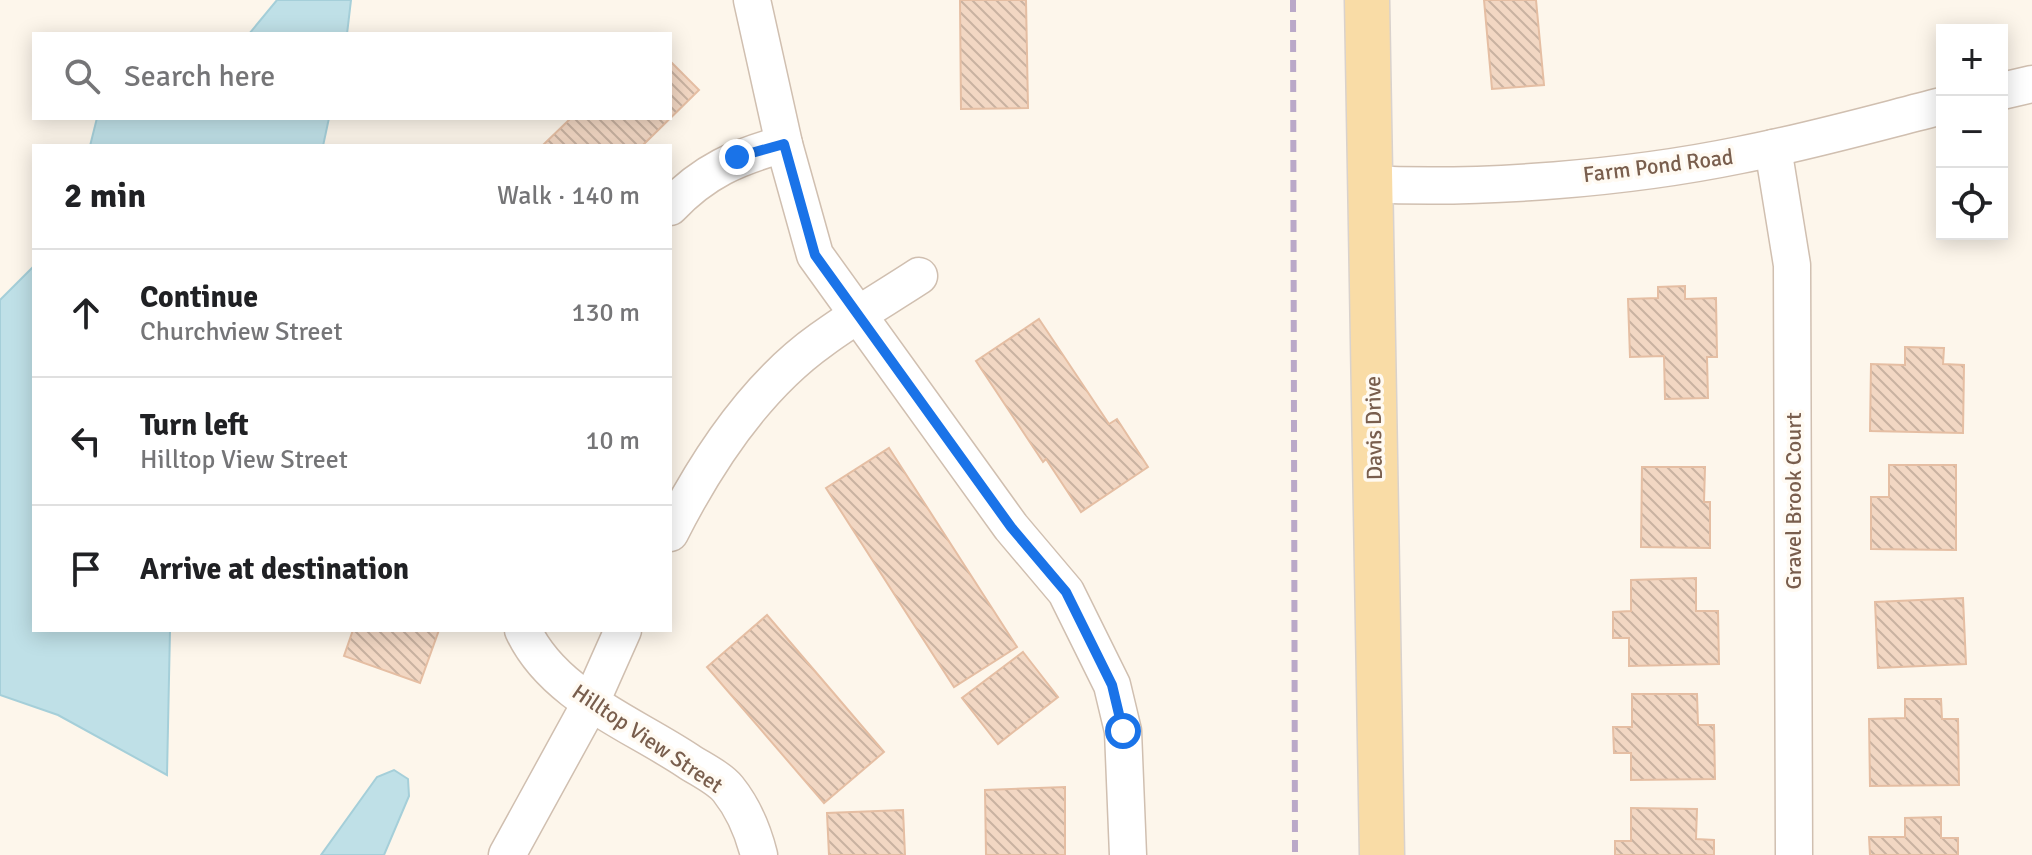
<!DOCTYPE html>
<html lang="en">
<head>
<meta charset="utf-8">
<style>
  :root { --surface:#fff; --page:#f2f2f2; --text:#202124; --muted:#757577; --line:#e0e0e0 }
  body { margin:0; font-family:Signika,sans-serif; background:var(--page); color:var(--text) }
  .controls { position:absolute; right:24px; top:24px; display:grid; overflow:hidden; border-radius:0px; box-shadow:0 4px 20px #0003 }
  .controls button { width:72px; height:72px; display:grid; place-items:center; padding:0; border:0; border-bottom:2px solid var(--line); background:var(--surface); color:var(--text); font:40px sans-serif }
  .stop { position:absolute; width:24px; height:24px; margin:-18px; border:6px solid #1a73e8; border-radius:50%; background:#fff }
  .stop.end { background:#1a73e8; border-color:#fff; box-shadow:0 2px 8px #0008 }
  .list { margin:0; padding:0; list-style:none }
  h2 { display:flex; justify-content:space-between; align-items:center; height:104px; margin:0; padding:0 32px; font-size:34px }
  h2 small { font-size:26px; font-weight:400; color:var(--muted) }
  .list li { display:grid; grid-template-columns:52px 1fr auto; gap:24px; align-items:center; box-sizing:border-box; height:128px; padding:0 32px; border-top:2px solid var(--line) }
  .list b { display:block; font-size:30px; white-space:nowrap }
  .list p { margin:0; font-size:26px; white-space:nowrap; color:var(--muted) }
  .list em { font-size:26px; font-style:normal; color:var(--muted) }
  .icon { flex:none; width:44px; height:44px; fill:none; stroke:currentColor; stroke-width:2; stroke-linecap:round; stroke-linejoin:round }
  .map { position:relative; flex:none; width:2032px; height:855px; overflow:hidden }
  .search { position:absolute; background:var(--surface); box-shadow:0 4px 20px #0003; left:32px; top:32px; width:640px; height:88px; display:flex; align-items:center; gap:20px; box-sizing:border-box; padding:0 28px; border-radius:0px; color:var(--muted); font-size:30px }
  .panel { position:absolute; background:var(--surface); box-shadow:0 4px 20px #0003; left:32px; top:144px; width:640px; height:488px; border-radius:0px }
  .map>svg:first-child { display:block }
</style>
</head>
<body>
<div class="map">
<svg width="2032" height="855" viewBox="0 0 2032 855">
  <defs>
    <pattern id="building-back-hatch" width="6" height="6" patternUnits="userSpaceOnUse" patternTransform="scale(2)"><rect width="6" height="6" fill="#f2d7c3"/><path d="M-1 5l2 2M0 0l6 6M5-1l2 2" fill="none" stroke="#c9b2a1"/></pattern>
  </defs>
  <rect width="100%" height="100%" fill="#fdf6eb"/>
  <!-- water -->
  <g fill="#bfe0e7" stroke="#a5cfd9" stroke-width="2">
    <polygon points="277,0 351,0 347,34 249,34"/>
    <polygon points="97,118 329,118 323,146 90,146"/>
    <polygon points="34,266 34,630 170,630 167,775 58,715 0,695 0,300"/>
    <polygon points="394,770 408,779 409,796 384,855 321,855 377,777"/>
  </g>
  <!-- building -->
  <g fill="url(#building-back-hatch)" stroke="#e5bea3" stroke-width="2">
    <polygon points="960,0 1026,0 1028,108 961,109"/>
    <polygon points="1484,0 1536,0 1544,85 1492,89"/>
    <polygon points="670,61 699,90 642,146 542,146 571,118 670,118"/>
    <polygon points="1685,286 1685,299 1716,298 1717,357 1707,357 1708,398 1665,399 1664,356 1630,357 1628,299 1658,298 1658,287"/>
    <polygon points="1039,319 1109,424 1117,419 1148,467 1081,512 1046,459 1043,462 976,361"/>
    <polygon points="1905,347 1944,348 1943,364 1964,365 1963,433 1870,431 1871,364 1905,365"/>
    <polygon points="889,448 1017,647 954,687 826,488"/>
    <polygon points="1889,465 1956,465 1956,550 1871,549 1871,497 1889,497"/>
    <polygon points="1642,467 1705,467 1704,502 1710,502 1710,548 1641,547"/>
    <polygon points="1696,578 1696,611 1718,611 1719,664 1629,666 1629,638 1613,638 1613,612 1631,611 1631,580"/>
    <polygon points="1963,598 1966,664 1878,668 1875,602"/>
    <polygon points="767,615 884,752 824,803 707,667"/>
    <polygon points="353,630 439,630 420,683 344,656"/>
    <polygon points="1023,652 1058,697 998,744 962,698"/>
    <polygon points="1632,694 1697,694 1698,725 1714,725 1715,779 1631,780 1631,753 1614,753 1613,727 1632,727"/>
    <polygon points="1905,699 1941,699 1942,719 1958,719 1959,785 1870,786 1869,719 1905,718"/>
    <polygon points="1065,787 1065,855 986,855 985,790"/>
    <polygon points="1631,808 1697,809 1696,839 1714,840 1714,855 1615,855 1615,841 1631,841"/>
    <polygon points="903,810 905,855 829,855 827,813"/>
    <polygon points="1941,817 1941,838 1958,838 1958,855 1870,855 1869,837 1905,837 1905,818"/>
  </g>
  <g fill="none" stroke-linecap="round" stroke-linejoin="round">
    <defs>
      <g id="minor">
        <polyline points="752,0 784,144 815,255 1011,527 1066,592 1112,685 1123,731 1128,855"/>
        <polyline points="2002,91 2032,84"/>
        <polyline points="1773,148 1792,265 1794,855"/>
        <path d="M1368,184C1482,190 1628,178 1740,155C1808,142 1875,123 1942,106"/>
        <path d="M670,207C704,171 737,157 784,144"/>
        <path d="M670,533C706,462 755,387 821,340C852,317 887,297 919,276"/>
        <path d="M523,630C553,695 631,723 688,761C700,769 719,778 728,789C744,809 753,831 759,855"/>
        <polyline points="507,855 591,702 623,630"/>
      </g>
      <polyline id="primary" points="1367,0 1382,855"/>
    </defs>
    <!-- minor casing -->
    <use href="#minor" stroke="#d0bfb0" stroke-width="39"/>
    <!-- primary casing -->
    <use href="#primary" stroke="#d9d2cd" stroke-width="47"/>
    <!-- minor -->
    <use href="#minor" stroke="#fff" stroke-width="36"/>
    <!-- primary -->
    <use href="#primary" stroke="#f9dca6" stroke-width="44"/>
    <!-- rail -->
    <polyline stroke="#baa8c8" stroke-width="6" stroke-dasharray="12 8" stroke-linecap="butt" points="1293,0 1295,855"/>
  </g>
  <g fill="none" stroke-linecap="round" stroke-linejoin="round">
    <!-- route -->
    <polyline stroke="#1a73e8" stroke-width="10" points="737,157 784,144 815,255 1011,527 1066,592 1112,685 1123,731"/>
  </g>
  <g text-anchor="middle" stroke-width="7" stroke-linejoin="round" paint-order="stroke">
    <!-- street labels -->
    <g font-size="22" fill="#795e4d" stroke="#fffaf2">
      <text transform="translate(1658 165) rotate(-7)" y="8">Farm Pond Road</text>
      <text transform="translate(1373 428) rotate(-91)" y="8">Davis Drive</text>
      <text transform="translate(1793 501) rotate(-90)" y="8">Gravel Brook Court</text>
      <text transform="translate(648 738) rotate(34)" y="8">Hilltop View Street</text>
    </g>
  </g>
</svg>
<div class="controls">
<button>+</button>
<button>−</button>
<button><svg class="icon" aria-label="locate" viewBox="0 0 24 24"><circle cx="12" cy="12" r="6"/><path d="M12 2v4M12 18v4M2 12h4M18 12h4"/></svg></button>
</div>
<div class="stop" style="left:1123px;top:731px"></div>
<div class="stop end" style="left:737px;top:157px"></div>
<div class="search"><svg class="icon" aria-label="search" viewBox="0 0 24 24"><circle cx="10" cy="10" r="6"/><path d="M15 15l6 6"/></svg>Search here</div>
<section class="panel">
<h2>2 min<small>Walk · 140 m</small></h2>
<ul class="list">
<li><svg class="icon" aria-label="ahead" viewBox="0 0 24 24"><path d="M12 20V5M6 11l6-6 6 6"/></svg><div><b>Continue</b><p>Churchview Street</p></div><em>130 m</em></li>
<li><svg class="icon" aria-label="left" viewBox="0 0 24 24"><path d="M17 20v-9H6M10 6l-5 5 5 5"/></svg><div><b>Turn left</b><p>Hilltop View Street</p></div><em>10 m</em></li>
<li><svg class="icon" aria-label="arrive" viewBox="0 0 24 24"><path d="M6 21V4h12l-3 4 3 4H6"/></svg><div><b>Arrive at destination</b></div></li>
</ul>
</section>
</div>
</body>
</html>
